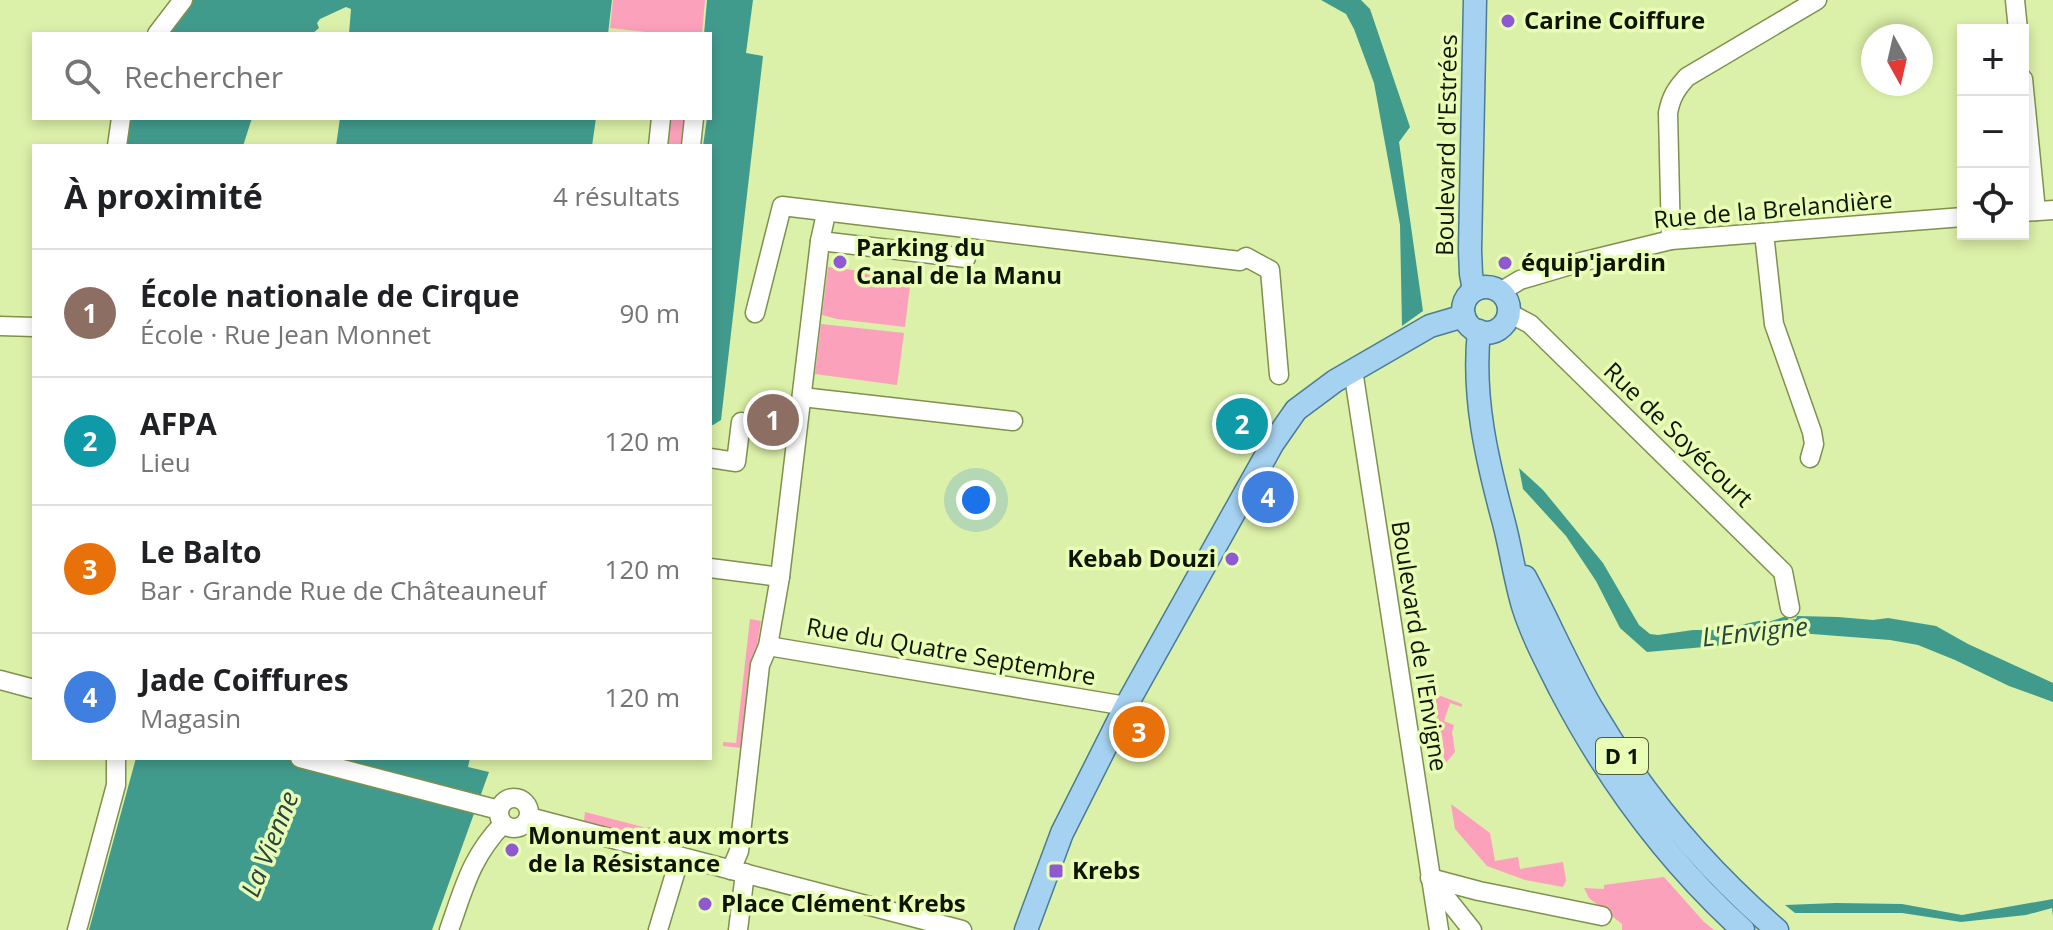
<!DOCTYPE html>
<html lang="fr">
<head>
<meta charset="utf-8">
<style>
  :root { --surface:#fff; --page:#f2f2f2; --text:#202124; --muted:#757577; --line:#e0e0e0; --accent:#8e59d1 }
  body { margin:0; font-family:"Open Sans",sans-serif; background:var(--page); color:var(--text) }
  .controls { position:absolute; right:24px; top:24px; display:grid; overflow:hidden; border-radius:0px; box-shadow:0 4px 12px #0003 }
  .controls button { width:72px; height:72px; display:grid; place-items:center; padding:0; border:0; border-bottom:2px solid var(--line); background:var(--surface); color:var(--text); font:40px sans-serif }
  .compass { position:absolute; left:1861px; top:24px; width:72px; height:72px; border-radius:50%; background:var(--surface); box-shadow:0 4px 12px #0003; rotate:172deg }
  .you { position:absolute; left:976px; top:500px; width:28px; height:28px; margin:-20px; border:6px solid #fff; border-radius:50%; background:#1a73e8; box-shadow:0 0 0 12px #1a73e833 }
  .badge { display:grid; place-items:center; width:52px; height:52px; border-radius:50%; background:var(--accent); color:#fff; font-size:26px; font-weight:700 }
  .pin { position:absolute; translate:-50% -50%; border:4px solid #fff; box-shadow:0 2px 8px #0006 }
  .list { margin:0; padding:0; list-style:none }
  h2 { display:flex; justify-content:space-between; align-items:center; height:104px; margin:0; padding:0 32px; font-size:34px }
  h2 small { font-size:26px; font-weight:400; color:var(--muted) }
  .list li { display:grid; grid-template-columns:52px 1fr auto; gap:24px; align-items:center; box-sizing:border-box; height:128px; padding:0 32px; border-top:2px solid var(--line) }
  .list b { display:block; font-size:30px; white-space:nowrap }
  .list p { margin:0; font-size:26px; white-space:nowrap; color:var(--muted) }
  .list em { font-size:26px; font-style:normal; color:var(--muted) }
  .icon { flex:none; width:44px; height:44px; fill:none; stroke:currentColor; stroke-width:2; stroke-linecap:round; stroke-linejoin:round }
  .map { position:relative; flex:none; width:2053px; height:930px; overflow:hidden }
  .search { position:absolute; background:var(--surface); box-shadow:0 4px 12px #0003; left:32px; top:32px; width:680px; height:88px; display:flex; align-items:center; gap:20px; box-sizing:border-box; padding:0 28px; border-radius:0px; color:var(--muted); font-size:30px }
  .panel { position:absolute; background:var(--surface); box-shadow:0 4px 12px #0003; left:32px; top:144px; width:680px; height:616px; border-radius:0px }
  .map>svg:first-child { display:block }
</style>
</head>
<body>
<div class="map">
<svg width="2053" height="930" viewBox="0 0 2053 930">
  <rect width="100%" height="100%" fill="#dbf0a8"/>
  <!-- green -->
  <g fill="#fca1bb">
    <polygon points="613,0 705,0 702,34 664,34 610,28"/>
    <polygon points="668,118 690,118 687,146 665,146"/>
    <polygon points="828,267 911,277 905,327 837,319 822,315"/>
    <polygon points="821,324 904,333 897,385 815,374"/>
    <polygon points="750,619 761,621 757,646 751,663 741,748 723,746 723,742 736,743"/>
    <polygon points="1433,693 1462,704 1462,707 1450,703 1444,721 1454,725 1452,732 1455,752 1445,764"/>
    <polygon points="1451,804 1490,833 1495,861 1518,857 1520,869 1563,862 1566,881 1563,887 1525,880 1487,866 1455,829"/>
    <polygon points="585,812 647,828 648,827 660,828 659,840 584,821"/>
    <polygon points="1664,877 1704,922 1714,930 1622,930 1622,924 1589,898 1584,888 1604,889 1604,885"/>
  </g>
  <!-- water -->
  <g fill="#419b8d">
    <polygon points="192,0 612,0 608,34 349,34 351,9 346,7 320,19 317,23 319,28 312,34 165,34"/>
    <polygon points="707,0 753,0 746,53 763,56 721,420 713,425 710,425 710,146 703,146 707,118 710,118 710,34 704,34"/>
    <polygon points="1321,0 1361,0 1370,9 1410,127 1399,142 1423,311 1402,326 1400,225 1374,83 1354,29 1346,14"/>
    <polygon points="129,118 252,118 243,146 125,146"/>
    <polygon points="340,118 596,118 592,146 336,146"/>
    <polygon points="1519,468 1543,490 1603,563 1639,625 1650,634 1658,635 1693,630 1718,630 1763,620 1765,623 1787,616 1789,620 1796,619 1797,616 1838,617 1873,620 1888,618 1936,626 1968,644 2053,683 2053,702 2009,686 1955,660 1918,645 1890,640 1799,633 1716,646 1647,652 1620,628 1596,581 1566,536 1523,489"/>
    <polygon points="136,758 470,758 468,767 489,772 432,930 89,930"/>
    <polygon points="2053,899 2053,916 2052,908 2026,915 1961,922 1902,913 1795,913 1785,905 1836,903 1902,904 1962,915"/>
  </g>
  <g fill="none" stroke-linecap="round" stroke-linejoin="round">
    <defs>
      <g id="minor">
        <polyline points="2015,0 2018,30"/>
        <polyline points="157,34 183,0"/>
        <polyline points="2023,79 2036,211"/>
        <polyline points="117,146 121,118"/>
        <polyline points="658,146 661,118"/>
        <polyline points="691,146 694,118"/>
        <polyline points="2023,212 2053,210"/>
        <polyline points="1764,233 1774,324 1812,432 1814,444 1810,458"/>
        <path d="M1671,240L1668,113C1671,97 1676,89 1687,77L1817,0"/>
        <polyline points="820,241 966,258"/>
        <polyline points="1500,292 1520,280 1581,262 1671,240 1963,217"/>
        <polyline points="755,313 782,206 1240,261 1246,257 1270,270 1279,375"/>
        <polyline points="1509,313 1530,324 1783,572 1790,608"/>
        <polyline points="0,326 34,327"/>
        <polyline points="1353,370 1439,930"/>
        <polyline points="802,397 1013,421"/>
        <polyline points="710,458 736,462 741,422"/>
        <polyline points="710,568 780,577"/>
        <polyline points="768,646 1126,706"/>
        <polyline points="0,680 34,689"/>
        <polyline points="300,758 499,810"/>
        <circle cx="514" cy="813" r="15"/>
        <polyline points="529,817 962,930"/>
        <polyline points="731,870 739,851 760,665 768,646 780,577 820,241 825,218"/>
        <polyline points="1430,878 1479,891 1602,916"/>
        <polyline points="1432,880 1472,930"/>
        <polyline points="77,930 116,785 116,758"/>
        <path d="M449,930C464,888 471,857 503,824"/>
        <polyline points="658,930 680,857"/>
        <polyline points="738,930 745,873"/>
      </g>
      <g id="major">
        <circle cx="1486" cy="310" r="23"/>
        <polyline points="1474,290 1471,274 1470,250 1475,0"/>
        <path d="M1479,331C1472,397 1487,460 1504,523C1511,550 1515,579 1523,606C1532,635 1547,663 1560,689C1607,779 1668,862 1743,930"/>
        <path d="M1525,577C1548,620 1567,665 1591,707C1640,791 1703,866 1777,930"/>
        <polyline points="1026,930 1062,833 1126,706 1273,443 1296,410 1335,381 1430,326 1464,316"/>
      </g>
    </defs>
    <!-- minor casing -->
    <use href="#minor" stroke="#7f914d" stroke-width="21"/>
    <!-- major casing -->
    <use href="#major" stroke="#4a7c97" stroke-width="25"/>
    <!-- minor -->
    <use href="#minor" stroke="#fff" stroke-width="18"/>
    <!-- major -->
    <use href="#major" stroke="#a6d2f1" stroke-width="22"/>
  </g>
  <!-- markers -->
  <g fill="#8e59d1" stroke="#e8fdb5" stroke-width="3">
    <circle cx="1508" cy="21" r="8"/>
    <circle cx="840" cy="262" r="8"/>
    <circle cx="1505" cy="263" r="8"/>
    <circle cx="1232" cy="559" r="8"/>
    <circle cx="512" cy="850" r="8"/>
    <rect x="1048" y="863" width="16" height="16" rx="4"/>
    <circle cx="705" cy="904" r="8"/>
  </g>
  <g text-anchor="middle" stroke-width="7" stroke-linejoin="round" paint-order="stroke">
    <!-- shield labels -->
    <rect fill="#e8fdb5" stroke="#4f5a36" stroke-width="2" x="1596" y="738" width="52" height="36" rx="6"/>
    <g font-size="22" font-weight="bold" fill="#0e1400">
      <text x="1622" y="764">D 1</text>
    </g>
    <!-- poi labels -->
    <g font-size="24" font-weight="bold" fill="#0e1400" stroke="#e8fdb5" text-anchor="start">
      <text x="1524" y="29">Carine Coiffure</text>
      <text x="856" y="256">Parking du<tspan x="856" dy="28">Canal de la Manu</tspan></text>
      <text x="1521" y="271">équip'jardin</text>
      <text x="1216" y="567" text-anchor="end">Kebab Douzi</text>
      <text x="528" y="844">Monument aux morts<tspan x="528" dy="28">de la Résistance</tspan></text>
      <text x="1072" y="879">Krebs</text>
      <text x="721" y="912">Place Clément Krebs</text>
    </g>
    <!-- street labels -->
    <g font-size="24" fill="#0e1400" stroke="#e8fdb5">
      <text transform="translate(1447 145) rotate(-89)" y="8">Boulevard d'Estrées</text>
      <text transform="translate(1773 210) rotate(-5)" y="8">Rue de la Brelandière</text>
      <text transform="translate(1678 435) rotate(44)" y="8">Rue de Soyécourt</text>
      <text transform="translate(1419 646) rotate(81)" y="8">Boulevard de l'Envigne</text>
      <text transform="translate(951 652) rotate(10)" y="8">Rue du Quatre Septembre</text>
    </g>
    <!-- water labels -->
    <g font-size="26" font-style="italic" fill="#28443f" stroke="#e8fdb5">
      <text transform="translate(1755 632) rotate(-6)" y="9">L'Envigne</text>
      <text transform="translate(270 844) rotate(-68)" y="9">La Vienne</text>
    </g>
  </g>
</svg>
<div class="controls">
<button>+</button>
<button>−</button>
<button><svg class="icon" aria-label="locate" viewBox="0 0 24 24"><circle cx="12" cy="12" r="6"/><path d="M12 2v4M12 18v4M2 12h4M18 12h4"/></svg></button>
</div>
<svg class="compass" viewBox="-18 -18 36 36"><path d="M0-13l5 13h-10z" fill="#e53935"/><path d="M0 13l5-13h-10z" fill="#757577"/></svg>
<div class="you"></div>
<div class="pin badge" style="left:773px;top:420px;background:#8d6e63">1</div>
<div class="pin badge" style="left:1242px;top:424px;background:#0f9aa8">2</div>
<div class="pin badge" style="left:1139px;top:732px;background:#e8710a">3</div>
<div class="pin badge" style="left:1268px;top:497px;background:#3f7fe0">4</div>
<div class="search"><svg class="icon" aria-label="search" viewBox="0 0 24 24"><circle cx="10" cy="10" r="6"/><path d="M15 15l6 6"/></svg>Rechercher</div>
<section class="panel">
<h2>À proximité<small>4 résultats</small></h2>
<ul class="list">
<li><span class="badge" style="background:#8d6e63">1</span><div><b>École nationale de Cirque</b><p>École · Rue Jean Monnet</p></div><em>90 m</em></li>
<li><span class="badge" style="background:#0f9aa8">2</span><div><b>AFPA</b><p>Lieu</p></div><em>120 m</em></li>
<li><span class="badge" style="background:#e8710a">3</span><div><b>Le Balto</b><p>Bar · Grande Rue de Châteauneuf</p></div><em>120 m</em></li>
<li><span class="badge" style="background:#3f7fe0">4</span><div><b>Jade Coiffures</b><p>Magasin</p></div><em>120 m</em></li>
</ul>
</section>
</div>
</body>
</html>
